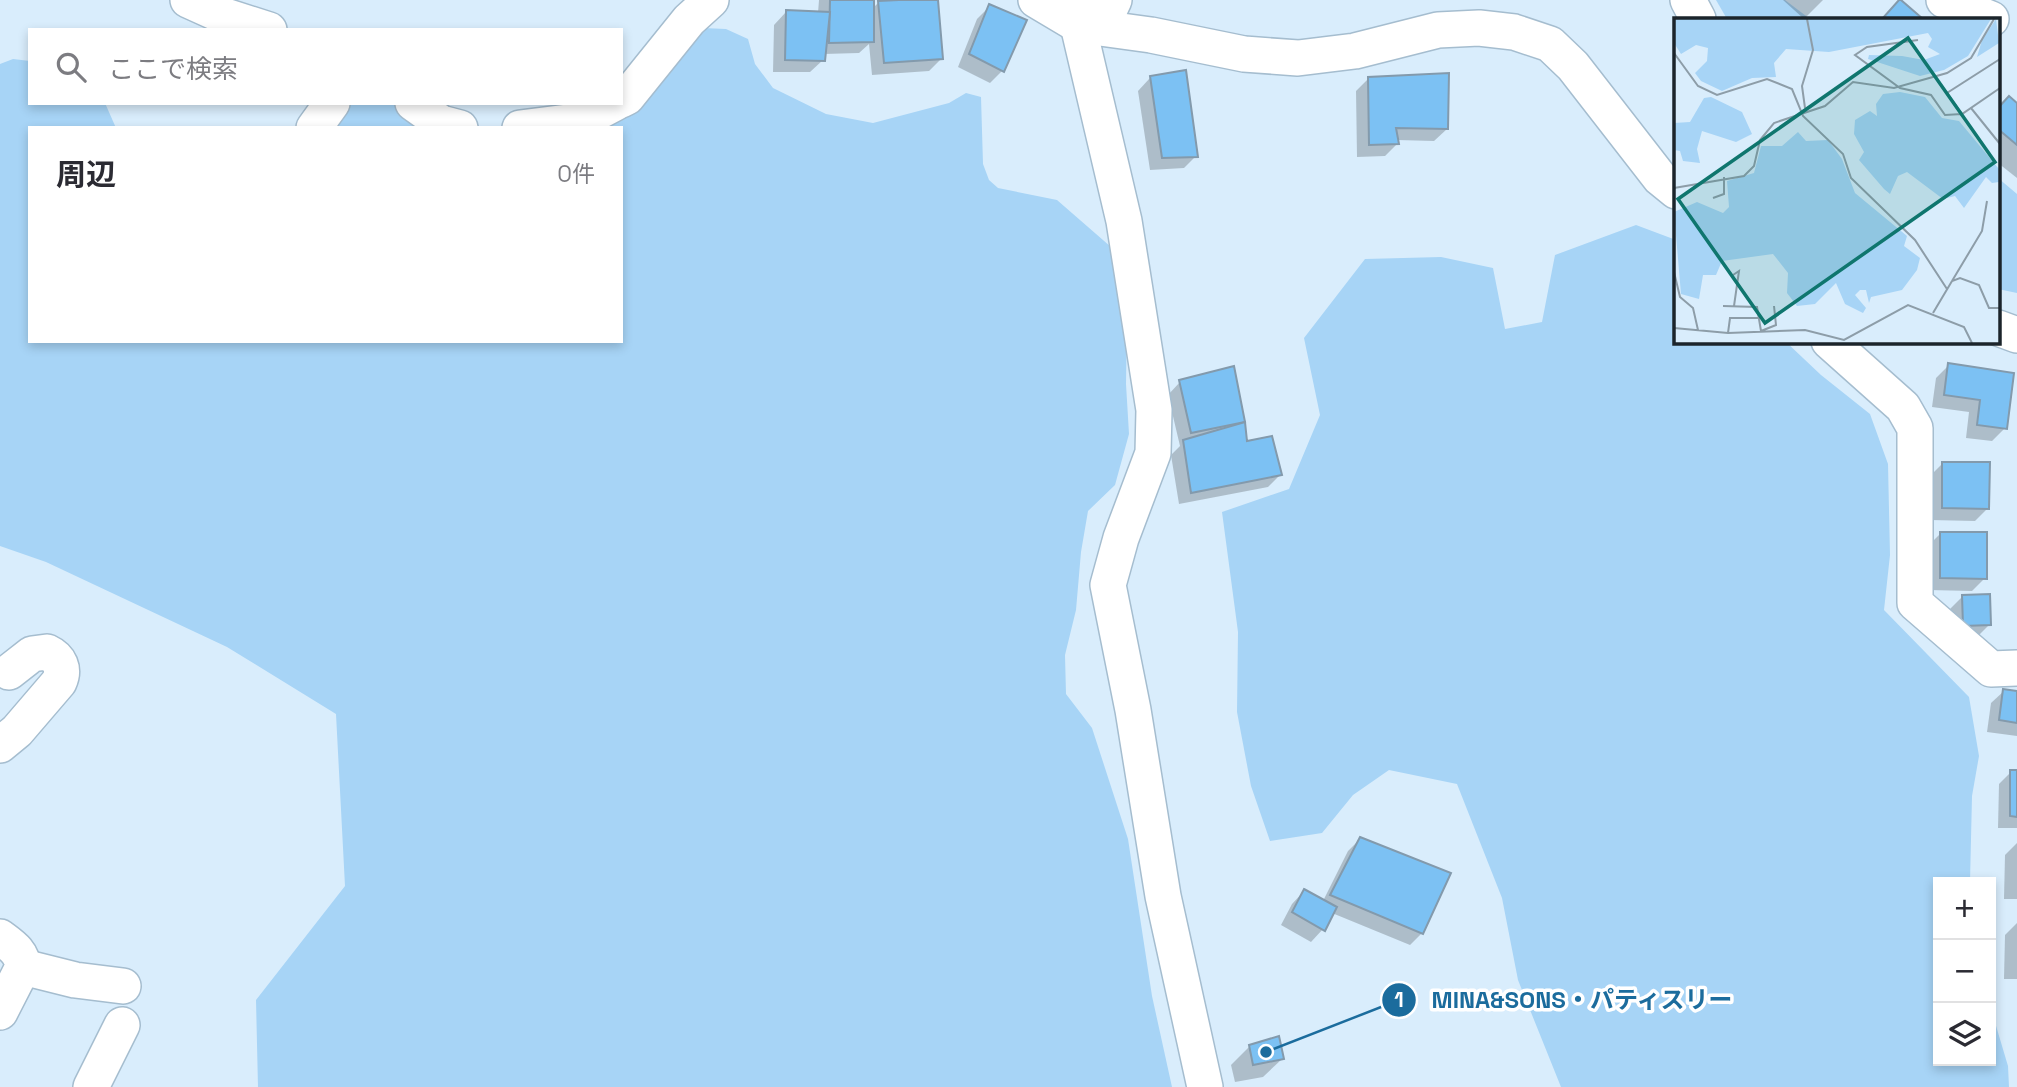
<!DOCTYPE html>
<html lang="ja">
<head>
<meta charset="utf-8">
<style>
  :root { --surface:#fff; --page:#f7f7f7; --text:#2b2b33; --muted:#7c7c81; --line:#e1e1e2 }
  body { margin:0; font-family:"Space Grotesk","Noto Sans JP",sans-serif; background:var(--page); color:var(--text) }
  .controls { position:absolute; right:21px; bottom:21px; display:grid; overflow:hidden; border-radius:0px; box-shadow:0 4px 10px #0003 }
  .controls button { width:63px; height:63px; display:grid; place-items:center; padding:0; border:0; border-bottom:2px solid var(--line); background:var(--surface); color:var(--text); font:35px sans-serif }
  .list { margin:0; padding:0; list-style:none }
  h2 { display:flex; justify-content:space-between; align-items:center; height:91px; margin:0; padding:0 28px; font-size:30px }
  h2 small { font-size:23px; font-weight:400; color:var(--muted) }
  .icon { flex:none; width:38px; height:38px; fill:none; stroke:currentColor; stroke-width:2; stroke-linecap:round; stroke-linejoin:round }
  .map { position:relative; flex:none; width:2017px; height:1087px; overflow:hidden }
  .search { position:absolute; background:var(--surface); box-shadow:0 4px 10px #0003; left:28px; top:28px; width:595px; height:77px; display:flex; align-items:center; gap:18px; box-sizing:border-box; padding:0 24px; border-radius:0px; color:var(--muted); font-size:26px }
  .panel { position:absolute; background:var(--surface); box-shadow:0 4px 10px #0003; left:28px; top:126px; width:595px; height:217px; border-radius:0px }
  .map>svg:first-child { display:block }
</style>
</head>
<body>
<div class="map">
<svg width="2017" height="1087" viewBox="0 0 2017 1087">
  <rect width="100%" height="100%" fill="#d9edfc"/>
  <!-- green -->
  <g fill="#a7d4f6">
    <polygon points="1716,0 1785,0 1810,19 1727,19"/>
    <polygon points="703,28 726,29 748,39 755,64 773,88 826,114 873,123 949,103 966,93 981,97 983,164 989,180 998,188 1057,200 1111,247 1127,317 1126,384 1129,434 1115,485 1088,511 1081,552 1076,610 1065,655 1066,694 1092,728 1128,839 1152,996 1172,1087 258,1087 256,1000 345,886 336,714 227,647 46,562 0,546 0,64 13,59 30,61 30,103 105,103 116,128 30,128 30,341 621,341 621,128 606,128"/>
    <polygon points="351,103 398,103 427,128 334,128"/>
    <polygon points="1998,178 2017,194 2017,293 1998,289"/>
    <polygon points="1636,225 1676,240 1676,341 1785,341 1821,375 1870,414 1888,464 1890,555 1884,610 1969,697 1979,756 1972,796 1970,882 1938,882 1938,1061 1991,1061 1991,1009 2008,1066 2009,1087 1561,1087 1518,980 1502,898 1457,784 1389,770 1353,795 1322,833 1270,841 1251,786 1237,712 1238,632 1222,512 1289,489 1320,415 1304,338 1365,259 1441,257 1493,268 1505,329 1542,322 1555,255"/>
  </g>
  <!-- shadow -->
  <g fill="#0003">
    <polygon points="819,0 872,0 872,9 878,3 937,0 942,58 929,71 872,75 869,44 859,53 824,54 823,60 810,72 773,72 774,25 786,12 818,13"/>
    <polygon points="1783,0 1823,0 1804,19"/>
    <polygon points="990,6 1002,71 990,83 958,67 977,19"/>
    <polygon points="1150,78 1196,156 1184,168 1150,170 1138,91"/>
    <polygon points="1368,79 1447,129 1434,141 1397,140 1397,144 1385,156 1357,157 1356,91"/>
    <polygon points="2009,98 2017,105 2017,178 1998,163 1998,109"/>
    <polygon points="1949,365 2012,374 2005,428 1992,441 1966,438 1969,412 1932,407 1936,378"/>
    <polygon points="1233,369 1245,443 1280,475 1268,487 1179,504 1171,455 1180,446 1168,395 1180,382"/>
    <polygon points="1943,463 1988,508 1975,521 1930,520 1930,476"/>
    <polygon points="1940,534 1985,578 1972,591 1928,590 1928,546"/>
    <polygon points="1963,596 1990,624 1977,637 1951,638 1950,609"/>
    <polygon points="2004,691 2017,692 2017,736 1987,732 1991,703"/>
    <polygon points="2011,772 2017,772 2017,828 1998,828 1999,784"/>
    <polygon points="1360,839 1422,933 1410,945 1332,913 1323,929 1311,942 1281,925 1292,904 1304,891 1323,901 1348,851"/>
    <polygon points="2017,843 2017,899 2004,899 2005,855"/>
    <polygon points="2017,923 2017,979 2004,979 2005,935"/>
    <polygon points="1250,1046 1282,1059 1263,1077 1235,1082 1231,1065"/>
  </g>
  <!-- building -->
  <g fill="#7cc1f3" stroke="#839aac" stroke-width="2">
    <polygon points="830,0 874,0 874,42 829,43"/>
    <polygon points="899,0 938,0 943,59 884,63 878,1"/>
    <polygon points="1899,0 1901,0 1923,19 1882,19"/>
    <polygon points="989,4 1027,20 1004,72 969,54"/>
    <polygon points="786,10 830,12 825,61 785,60"/>
    <polygon points="1186,70 1198,157 1162,158 1150,76"/>
    <polygon points="1449,73 1448,129 1396,128 1399,144 1369,145 1368,77"/>
    <polygon points="2009,96 2017,103 2017,145 1998,129 1998,108"/>
    <polygon points="1948,363 2014,373 2007,429 1977,425 1980,400 1944,395"/>
    <polygon points="1234,366 1245,422 1191,433 1179,380"/>
    <polygon points="1245,422 1247,441 1272,436 1282,475 1191,493 1183,440"/>
    <polygon points="1942,462 1990,462 1989,509 1942,508"/>
    <polygon points="1940,532 1987,532 1987,579 1940,578"/>
    <polygon points="1990,594 1991,625 1963,626 1962,595"/>
    <polygon points="2003,689 2017,691 2017,723 1999,720"/>
    <polygon points="2010,770 2017,770 2017,817 2010,816"/>
    <polygon points="1360,837 1451,873 1423,934 1330,895"/>
    <polygon points="1304,889 1337,907 1325,931 1292,912"/>
    <polygon points="1279,1036 1284,1059 1253,1065 1249,1045"/>
  </g>
  <g fill="none" stroke-linecap="round" stroke-linejoin="round">
    <defs>
      <g id="street">
        <polyline points="188,0 219,14 269,30"/>
        <polyline points="1036,0 1078,25 1151,35 1244,54 1298,58 1355,51 1438,30 1479,28 1514,32 1550,44 1573,66 1660,178 1676,191"/>
        <polyline points="1087,0 1078,25 1124,221 1154,410 1153,453 1121,538 1108,585 1133,710 1163,896 1205,1087"/>
        <polyline points="1688,0 1698,19"/>
        <polyline points="1944,0 1991,19"/>
        <polyline points="1078,25 1108,13 1114,0"/>
        <polyline points="621,100 627,97 689,20 711,0"/>
        <polyline points="413,103 441,123 460,128"/>
        <polyline points="314,128 332,103"/>
        <polyline points="520,128 583,120 615,103"/>
        <polyline points="1998,328 2017,335"/>
        <polyline points="1829,341 1903,407 1915,428 1915,603 1991,669 2017,668"/>
        <path d="M0,745L17,731L59,682C65,669 60,658 47,652L32,654L9,672"/>
        <path d="M0,937C12,946 22,952 23,967L0,1012"/>
        <polyline points="23,967 75,980 123,986"/>
        <polyline points="91,1087 122,1025"/>
      </g>
    </defs>
    <!-- street casing -->
    <use href="#street" stroke="#a5bdcf" stroke-width="38"/>
    <!-- street -->
    <use href="#street" stroke="#fff" stroke-width="35"/>
  </g>
  <!-- overview -->
  <g transform="translate(1674 18)">
    <rect width="326" height="326" fill="#d9edfc"/>
    <path d="M0,1H317L294,38L270,52L246,58L194,41L195,37L228,38L250,42L266,36L254,29L258,21L254,15L155,34L112,31L100,45L102,59L78,60L48,73L27,63L21,55L33,43L34,30L22,27L7,36L0,25ZM322,1L325,25L303,39L308,22ZM226,74L251,79L268,100L285,103L325,151V164L318,165L312,159L290,190L281,178L269,181L233,154L224,158L216,176L210,171L185,142L190,134L180,116L181,102L196,93L203,98L202,86L209,76ZM37,79L68,94L78,116L62,124L28,113L23,131L26,145L9,143L6,133L0,132V105L16,104L30,80ZM124,114L132,123L154,122L168,141L181,175L233,218L230,228L246,240L243,252L228,272L197,279L195,285L192,272H186L181,277L192,290L189,295L171,286L162,265L141,286L123,288L113,275L114,255L99,236L48,243L42,257H29L25,281L7,276L0,194L23,184L49,195L55,189L53,163L80,155L87,128H108Z" fill="#a7d4f6"/>
    <path fill="none" stroke="#8d9da8" stroke-width="2" d="M244,22L193,29L181,37L226,70L257,77L271,97L288,96M0,35L24,68L43,77L93,61L118,71L129,98L169,136L177,160L241,222L273,271M326,41L273,75L288,96L326,70M131,90L128,68L139,32L133,1M297,90L326,126M0,170L70,158L80,148L86,122L100,105L151,88L179,64L220,70L273,55L297,40L320,1M39,180L50,176V159M0,254L6,279L19,290L24,312M59,257L65,253L60,288M278,263L308,213L313,183M49,288L83,289L87,313L102,307L100,288M259,295L278,263L286,260L305,267L315,290H326M0,310L54,315L131,312L170,322L234,287L290,309L298,325M54,315L56,300H86"/>
    <path fill="#0f766e" fill-opacity="0.15" stroke="#0f766e" stroke-width="3.5" d="M234,20L321,144L91,305L4,181Z"/>
    <rect width="326" height="326" fill="none" stroke="#1b242b" stroke-width="3.5"/>
  </g>
  <!-- callouts -->
  <path fill="none" stroke="#1b6c9d" stroke-width="2.5" d="M1266 1052L1399 1000"/>
  <g fill="#1b6c9d" stroke="#fff" stroke-width="2.5">
    <circle cx="1266" cy="1052" r="7"/>
    <circle cx="1399" cy="1000" r="18"/>
  </g>
  <g font-size="21" text-anchor="middle" font-weight="bold" fill="#fff">
    <text x="1399" y="1007">1</text>
  </g>
  <g font-size="24" text-anchor="middle" font-weight="bold" fill="#1b6c9d" stroke="#fff" stroke-width="7" stroke-linejoin="round" paint-order="stroke">
    <text x="1582" y="1008">MINA&amp;SONS・パティスリー</text>
  </g>
</svg>
<div class="controls">
<button>+</button>
<button>−</button>
<button><svg class="icon" aria-label="layers" viewBox="0 0 24 24"><path d="M12 4l9 5-9 5-9-5zM3 14l9 5 9-5"/></svg></button>
</div>
<div class="search"><svg class="icon" aria-label="search" viewBox="0 0 24 24"><circle cx="10" cy="10" r="6"/><path d="M15 15l6 6"/></svg>ここで検索</div>
<section class="panel">
<h2>周辺<small>0件</small></h2>
<ul class="list">
</ul>
</section>
</div>
</body>
</html>
